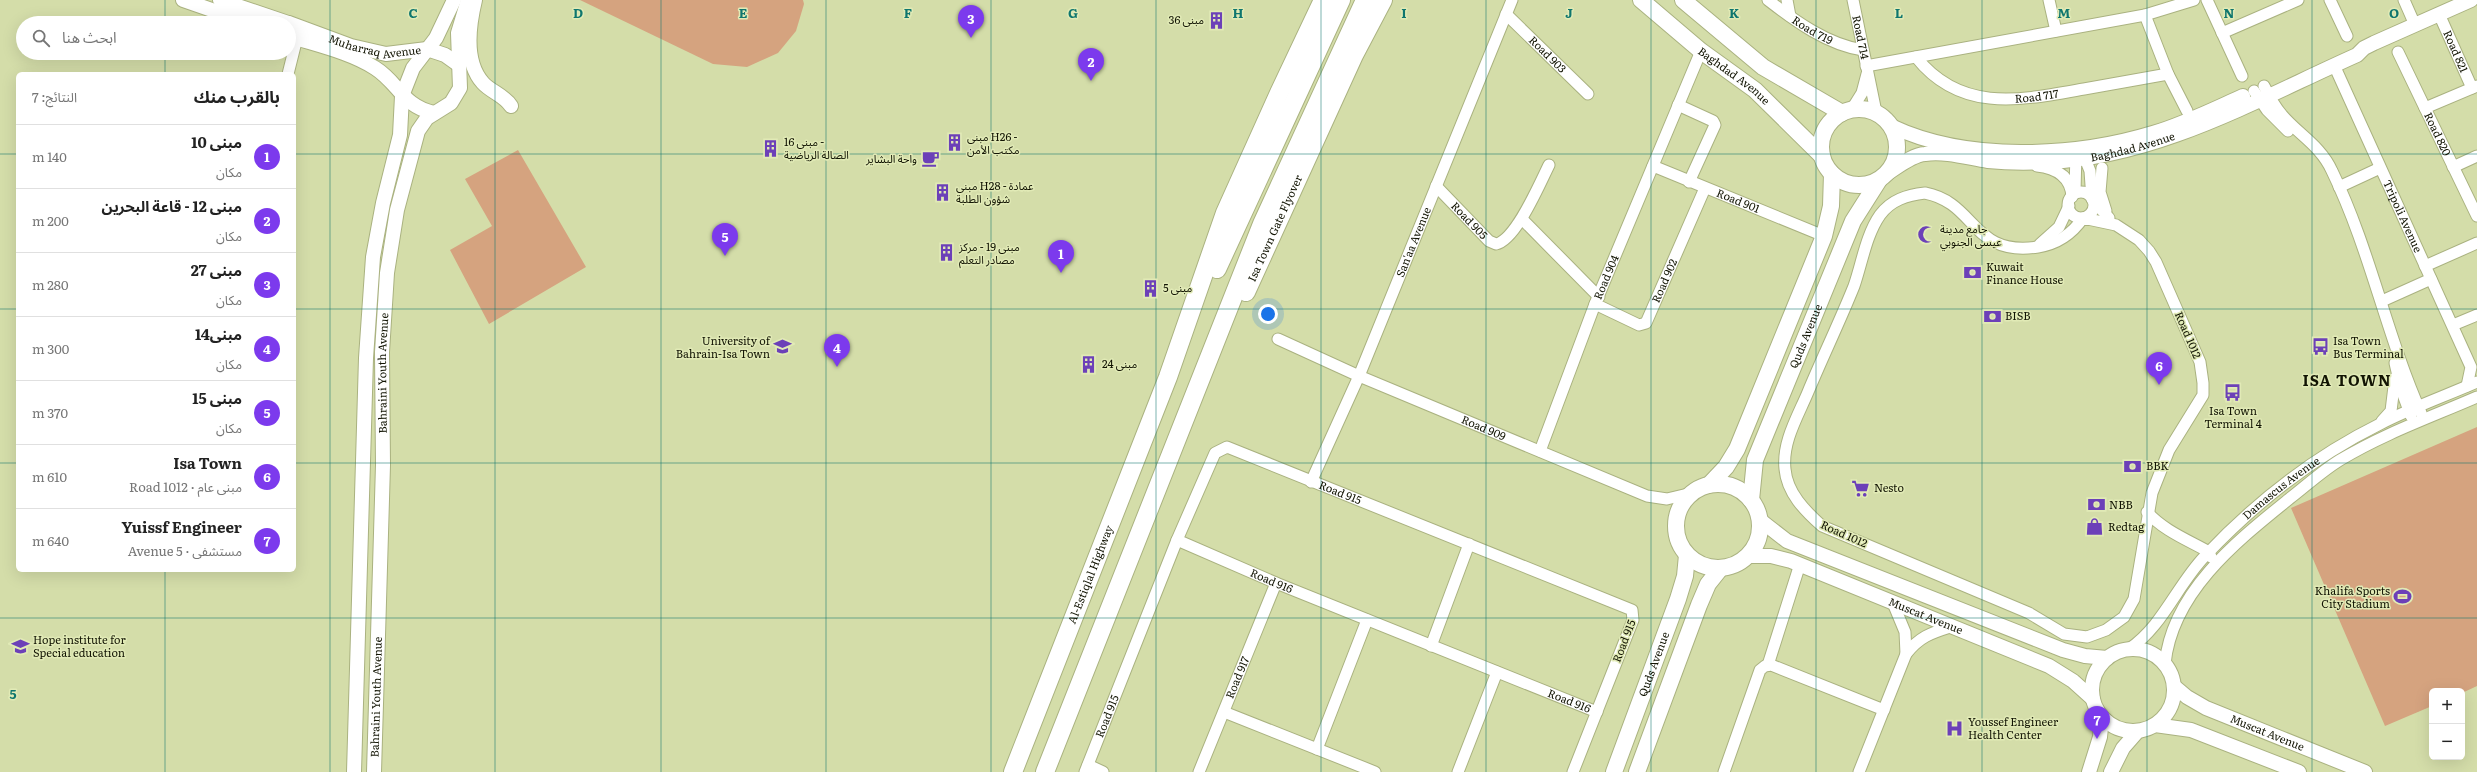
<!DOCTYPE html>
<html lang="ar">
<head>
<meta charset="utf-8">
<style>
  :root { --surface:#fff; --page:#f6f6f6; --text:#222; --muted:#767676; --line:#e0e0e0; --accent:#7c3aed }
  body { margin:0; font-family:Literata,"Noto Sans Arabic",serif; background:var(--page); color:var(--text); direction:rtl }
  .controls { position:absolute; right:12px; bottom:12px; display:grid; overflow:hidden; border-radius:6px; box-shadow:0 4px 16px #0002 }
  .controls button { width:36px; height:36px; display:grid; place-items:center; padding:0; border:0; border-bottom:1px solid var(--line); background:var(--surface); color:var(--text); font:20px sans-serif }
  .you { position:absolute; left:1268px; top:314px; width:14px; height:14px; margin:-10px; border:3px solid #fff; border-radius:50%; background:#1a73e8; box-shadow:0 0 0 6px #1a73e833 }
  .badge { display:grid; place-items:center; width:26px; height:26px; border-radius:50%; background:var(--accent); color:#fff; font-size:13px; font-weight:700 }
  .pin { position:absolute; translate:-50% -33px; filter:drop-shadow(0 1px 2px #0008) }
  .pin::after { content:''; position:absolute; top:21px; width:14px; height:12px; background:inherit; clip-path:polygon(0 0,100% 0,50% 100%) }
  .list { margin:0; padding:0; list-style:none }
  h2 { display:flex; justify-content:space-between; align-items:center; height:52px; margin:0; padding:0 16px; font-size:17px }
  h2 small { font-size:13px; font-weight:400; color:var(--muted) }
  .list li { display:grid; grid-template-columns:26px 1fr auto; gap:12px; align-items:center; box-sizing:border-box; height:64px; padding:0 16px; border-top:1px solid var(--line) }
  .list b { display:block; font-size:15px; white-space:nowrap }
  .list p { margin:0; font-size:13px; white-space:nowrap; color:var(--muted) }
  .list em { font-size:13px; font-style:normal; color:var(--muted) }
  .icon { flex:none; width:22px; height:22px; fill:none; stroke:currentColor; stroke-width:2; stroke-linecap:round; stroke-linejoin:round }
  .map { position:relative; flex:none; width:2477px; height:772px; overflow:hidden; direction:ltr }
  .search { position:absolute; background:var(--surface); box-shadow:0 4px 16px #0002; left:16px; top:16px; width:280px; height:44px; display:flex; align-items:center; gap:10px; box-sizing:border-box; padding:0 14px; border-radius:22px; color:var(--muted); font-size:15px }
  .panel { position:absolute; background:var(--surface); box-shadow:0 4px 16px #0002; left:16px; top:72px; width:280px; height:500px; border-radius:6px; direction:rtl }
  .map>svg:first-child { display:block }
</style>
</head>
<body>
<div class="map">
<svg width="2477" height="772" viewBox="0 0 2477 772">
  <rect width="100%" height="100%" fill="#d4dda9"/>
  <!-- green -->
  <g fill="#d5a37f">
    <polygon points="580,0 803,0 804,4 796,31 778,53 747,67 713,64"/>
    <polygon points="518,150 586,267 489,324 450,250 492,226 465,179"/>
    <polygon points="2477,427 2477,686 2462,693 2432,691 2432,706 2385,726 2291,508"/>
  </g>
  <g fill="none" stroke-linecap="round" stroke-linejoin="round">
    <defs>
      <g id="minor">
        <path id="s1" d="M1768,0C1795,21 1828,45 1863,50"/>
        <polyline points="1787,0 1790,16"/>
        <path id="s2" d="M1853,0L1876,112"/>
        <polyline points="2049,0 2056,31"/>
        <polyline points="2207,0 2242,76"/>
        <polyline points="2330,0 2347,36"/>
        <polyline points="2404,0 2415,25"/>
        <path id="s3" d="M1506,14L1588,94"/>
        <path id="s4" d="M2439,14L2472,88"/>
        <polyline points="2145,15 2168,74 2187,111"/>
        <polyline points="2222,33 2298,0"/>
        <path id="s5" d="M2398,52L2477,216"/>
        <path id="s6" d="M1916,57C1961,114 2022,100 2084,89C2112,84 2140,79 2168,74"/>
        <path id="s7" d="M2334,65L2471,367L2467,386"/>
        <polyline points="1866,66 2145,15 2194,0"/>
        <polyline points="288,74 297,38"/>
        <path d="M2264,86C2269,96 2274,106 2282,115C2298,134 2321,146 2332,171C2370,249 2386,334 2421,413"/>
        <polyline points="2254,91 2267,110 2288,131"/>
        <polyline points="1678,105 1713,121 1715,125 1689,182"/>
        <polyline points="2425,108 2477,86"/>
        <polyline points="1852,109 1862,93 1867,74"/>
        <polyline points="2082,151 2090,171 2092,199 2109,218"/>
        <path id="s8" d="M1653,166L1824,236"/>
        <path d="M2037,166C2056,168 2071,176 2072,197"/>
        <polyline points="2453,167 2477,156"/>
        <polyline points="2102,168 2100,192 2106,211"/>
        <path id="s9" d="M1436,186L1489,241L1496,244C1516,240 1540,183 1549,165"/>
        <polyline points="2339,187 2380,168"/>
        <polyline points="2075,192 2076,151"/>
        <circle cx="2081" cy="205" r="13"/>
        <path d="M1925,193C1977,203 1971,257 2038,247C2057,244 2072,234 2083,218L2116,225L2139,240L2149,251L2156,262L2200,362L2203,383V395L2169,450L2152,493L2134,599L2124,617L2106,630L2087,637L2064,634L2029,613L1822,526C1805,511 1787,493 1785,469C1782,442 1798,416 1808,392C1823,356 1840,321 1854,286C1862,263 1866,235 1880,215C1891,200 1907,195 1925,193Z"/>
        <polyline points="1522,219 1599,297"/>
        <polyline points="2040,244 2059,227 2069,206"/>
        <polyline points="2425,266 2477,243"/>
        <polyline points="2382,301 2431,279"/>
        <path id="s10" d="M1595,304L1639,325L1646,323L1705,188"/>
        <polyline points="2453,325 2477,315"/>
        <path id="s11" d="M1278,339L1359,376L1647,496L1667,499L1692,493"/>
        <polyline points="2395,363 2401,389 2411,416"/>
        <polyline points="2382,421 2391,411 2395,378"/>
        <path id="s12" d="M1540,451L1595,304L1701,51"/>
        <path id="s13" d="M1311,482L1359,376L1512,0"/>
        <path d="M2147,512C2164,531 2188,540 2209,552L2211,557"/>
        <path id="s14" d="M1177,540L1276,583L1597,712"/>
        <polyline points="1893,603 1905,632 1906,654"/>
        <polyline points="1431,646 1469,544"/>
        <path id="s15" d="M2129,649C2163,626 2177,585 2205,556C2256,502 2313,457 2380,424C2411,408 2445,396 2477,382"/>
        <path d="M2165,664C2172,592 2237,541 2289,499C2306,486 2322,471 2340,460C2383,434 2431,417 2477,397"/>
        <polyline points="1768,665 1800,564"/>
        <polyline points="1224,712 1375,772"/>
        <polyline points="1317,749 1367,620"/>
        <polyline points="1088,765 1103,772"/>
        <path id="s16" d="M1085,772L1177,540L1215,453L1227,447L1632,610L1633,620L1573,772"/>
        <path id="s17" d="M1199,772L1276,583"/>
        <polyline points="1458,772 1497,672"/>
        <polyline points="1724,772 1760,670 1765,666 1771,665 1884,710"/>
        <path d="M1859,772L1906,654C1919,637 1931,633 1950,627"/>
      </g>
      <g id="tertiary">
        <polyline points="183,0 249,23"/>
        <polyline points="220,0 288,23"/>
        <path d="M475,0C469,25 464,62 483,83C491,92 504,95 511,106"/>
        <path id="s18" d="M289,23L351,46L386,54L427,49L445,55L459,65"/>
        <path d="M289,36C317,45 350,52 375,68C399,83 402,106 434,113"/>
        <path d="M1891,126C1967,162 2074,157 2153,133C2184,124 2214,109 2243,96"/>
        <path id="s19" d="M1888,173C1899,166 1912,155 1925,154C1946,151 1968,158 1988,161C2008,163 2028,163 2048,162C2159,157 2258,99 2357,55L2364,48L2374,43L2471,0"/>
        <polyline points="1760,520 1787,541 2063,650 2085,656 2107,658"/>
        <path id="s20" d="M1749,556H1771L1791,561L2049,666L2073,681L2093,699"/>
        <circle cx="2133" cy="690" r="41"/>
        <path id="s21" d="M2174,686L2187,697L2206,708L2365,772"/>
        <polyline points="2155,725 2191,730 2299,772"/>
        <polyline points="354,772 366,358 373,257 383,203 400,135 402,96 413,68 436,38 454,0"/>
        <path id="s22" d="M374,772L383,465L382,352L387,273L397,210L418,131L427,118L451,103L460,88L458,33L468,0"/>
        <polyline points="2089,772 2100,737 2102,718"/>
        <polyline points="2111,772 2123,748 2137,732"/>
      </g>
      <g id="secondary">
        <path id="s23" d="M1641,0L1701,51L1755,90L1822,156"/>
        <polyline points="1683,0 1763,67 1842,113"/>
        <circle cx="1859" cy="147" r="38"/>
        <circle cx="1718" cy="526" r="42"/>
        <polyline points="1709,485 1726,467 1737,449 1824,236 1831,206 1832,174"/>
        <path id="s24" d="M1751,500L1755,460L1853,221L1879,180"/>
        <path id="s25" d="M1614,772L1678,599L1685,576L1687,555"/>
        <polyline points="1637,772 1699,605 1708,584 1720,569"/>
      </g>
      <g id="primary">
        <polyline points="1217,269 1341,0"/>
        <path id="s26" d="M1246,292L1354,55L1383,0"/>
        <path id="s27" d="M1013,772L1168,377L1225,213L1279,93L1323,0"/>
        <polyline points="1045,772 1262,224 1365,0"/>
      </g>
    </defs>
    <!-- minor casing -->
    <use href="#minor" stroke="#aab280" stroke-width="13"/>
    <!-- tertiary casing -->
    <use href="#tertiary" stroke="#aab280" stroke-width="16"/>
    <!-- secondary casing -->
    <use href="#secondary" stroke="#aab280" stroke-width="18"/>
    <!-- primary casing -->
    <use href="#primary" stroke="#aab280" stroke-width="20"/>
    <!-- minor -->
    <use href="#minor" stroke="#fff" stroke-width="11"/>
    <!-- tertiary -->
    <use href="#tertiary" stroke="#fff" stroke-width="14"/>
    <!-- secondary -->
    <use href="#secondary" stroke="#fff" stroke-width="16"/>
    <!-- primary -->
    <use href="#primary" stroke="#fff" stroke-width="18"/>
  </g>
  <!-- grid -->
  <path fill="none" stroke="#0f766e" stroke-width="1" stroke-opacity="0.55" d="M165,0V23M330,0V772M495,0V772M661,0V772M826,0V772M991,0V772M1156,0V772M1321,0V772M1486,0V772M1651,0V772M1816,0V772M1982,0V772M2147,0V772M2312,0V772M165,53V74M0,154H18M294,154H2477M0,309H18M294,309H2477M0,463H18M294,463H2477M165,570V772M0,618H2477"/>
  <!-- icons -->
  <defs>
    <symbol id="building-bare" viewBox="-9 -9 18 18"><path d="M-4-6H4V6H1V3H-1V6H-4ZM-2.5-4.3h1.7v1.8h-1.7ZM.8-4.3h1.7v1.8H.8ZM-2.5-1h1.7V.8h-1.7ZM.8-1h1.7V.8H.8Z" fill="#6c40b8" stroke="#e1eab6" stroke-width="2.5" paint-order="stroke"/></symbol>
    <symbol id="cafe-bare" viewBox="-9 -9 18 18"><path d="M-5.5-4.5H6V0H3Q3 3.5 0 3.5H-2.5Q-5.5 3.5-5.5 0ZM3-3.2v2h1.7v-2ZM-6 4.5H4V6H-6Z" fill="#6c40b8" stroke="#e1eab6" stroke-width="2.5" paint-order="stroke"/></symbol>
    <symbol id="mosque-bare" viewBox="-9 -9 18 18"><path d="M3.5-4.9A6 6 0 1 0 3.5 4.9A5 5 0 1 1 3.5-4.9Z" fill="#6c40b8" stroke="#e1eab6" stroke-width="2.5" paint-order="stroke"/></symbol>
    <symbol id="bank-bare" viewBox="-9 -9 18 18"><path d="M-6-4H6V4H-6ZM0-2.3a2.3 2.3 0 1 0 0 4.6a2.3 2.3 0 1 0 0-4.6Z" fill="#6c40b8" stroke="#e1eab6" stroke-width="2.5" paint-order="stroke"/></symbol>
    <symbol id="school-bare" viewBox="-9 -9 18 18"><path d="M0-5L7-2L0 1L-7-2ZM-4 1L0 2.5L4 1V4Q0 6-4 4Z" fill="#6c40b8" stroke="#e1eab6" stroke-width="2.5" paint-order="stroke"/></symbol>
    <symbol id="bus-bare" viewBox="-9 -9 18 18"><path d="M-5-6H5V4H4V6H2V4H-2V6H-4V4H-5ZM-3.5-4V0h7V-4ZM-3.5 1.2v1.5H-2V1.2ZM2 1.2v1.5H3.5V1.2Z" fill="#6c40b8" stroke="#e1eab6" stroke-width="2.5" paint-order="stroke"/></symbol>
    <symbol id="supermarket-bare" viewBox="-9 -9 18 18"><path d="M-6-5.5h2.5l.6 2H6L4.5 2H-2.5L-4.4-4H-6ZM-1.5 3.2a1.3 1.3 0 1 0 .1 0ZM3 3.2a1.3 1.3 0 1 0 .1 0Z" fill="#6c40b8" stroke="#e1eab6" stroke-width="2.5" paint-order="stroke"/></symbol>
    <symbol id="shop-bare" viewBox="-9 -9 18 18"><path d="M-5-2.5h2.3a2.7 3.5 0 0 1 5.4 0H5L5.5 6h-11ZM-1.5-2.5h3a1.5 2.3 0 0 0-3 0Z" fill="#6c40b8" stroke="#e1eab6" stroke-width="2.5" paint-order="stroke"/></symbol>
    <symbol id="stadium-bare" viewBox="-9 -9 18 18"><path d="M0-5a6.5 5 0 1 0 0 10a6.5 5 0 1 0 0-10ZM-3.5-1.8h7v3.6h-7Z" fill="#6c40b8" stroke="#e1eab6" stroke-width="2.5" paint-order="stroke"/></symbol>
    <symbol id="hospital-bare" viewBox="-9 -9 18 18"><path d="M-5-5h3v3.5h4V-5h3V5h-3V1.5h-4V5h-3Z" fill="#6c40b8" stroke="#e1eab6" stroke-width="2.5" paint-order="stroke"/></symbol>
  </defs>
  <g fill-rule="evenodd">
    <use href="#building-bare" x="1204" y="8" width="25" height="25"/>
    <use href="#building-bare" x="942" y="130" width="25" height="25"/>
    <use href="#building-bare" x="758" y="136" width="25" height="25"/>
    <use href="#cafe-bare" x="918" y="146" width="25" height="25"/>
    <use href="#building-bare" x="930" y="180" width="25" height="25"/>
    <use href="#mosque-bare" x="1914" y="222" width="25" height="25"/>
    <use href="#building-bare" x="934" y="240" width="25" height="25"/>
    <use href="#bank-bare" x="1960" y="260" width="25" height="25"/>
    <use href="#building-bare" x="1138" y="276" width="25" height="25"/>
    <use href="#bank-bare" x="1980" y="304" width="25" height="25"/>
    <use href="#school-bare" x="770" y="334" width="25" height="25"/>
    <use href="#bus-bare" x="2308" y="334" width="25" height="25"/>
    <use href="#building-bare" x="1076" y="352" width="25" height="25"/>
    <use href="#bus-bare" x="2220" y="380" width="25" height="25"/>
    <use href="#bank-bare" x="2120" y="454" width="25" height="25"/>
    <use href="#supermarket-bare" x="1848" y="476" width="25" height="25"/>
    <use href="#bank-bare" x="2084" y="492" width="25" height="25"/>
    <use href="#shop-bare" x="2082" y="514" width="25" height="25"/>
    <use href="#stadium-bare" x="2390" y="584" width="25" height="25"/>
    <use href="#school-bare" x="8" y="634" width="25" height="25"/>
    <use href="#hospital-bare" x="1942" y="716" width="25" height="25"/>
  </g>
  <g text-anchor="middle" stroke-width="3" stroke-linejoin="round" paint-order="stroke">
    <!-- poi labels -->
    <g font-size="11" fill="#121403" stroke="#e1eab6" text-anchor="start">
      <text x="1204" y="24" text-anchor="end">مبنى 36</text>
      <text x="967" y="141">مبنى H26 -<tspan x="967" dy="13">مكتب الأمن</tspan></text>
      <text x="784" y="146">مبنى 16 -<tspan x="784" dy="13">الصالة الرياضية</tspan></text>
      <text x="917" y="163" text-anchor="end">واحة البشاير</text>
      <text x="956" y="190">مبنى H28 - عمادة<tspan x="956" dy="13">شؤون الطلبة</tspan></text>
      <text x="1940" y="233">جامع مدينة<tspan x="1940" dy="13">عيسى الجنوبي</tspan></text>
      <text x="959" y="251">مبنى 19 - مركز<tspan x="959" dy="13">مصادر التعلم</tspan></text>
      <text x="1986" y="271">Kuwait<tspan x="1986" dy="13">Finance House</tspan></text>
      <text x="1163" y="292">مبنى 5</text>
      <text x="2005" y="320">BISB</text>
      <text x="770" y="345" text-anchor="end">University of<tspan x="770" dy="13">Bahrain-Isa Town</tspan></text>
      <text x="2333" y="345">Isa Town<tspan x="2333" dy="13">Bus Terminal</tspan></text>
      <text x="1102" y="368">مبنى 24</text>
      <text x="2233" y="415" text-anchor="middle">Isa Town<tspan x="2233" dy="13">Terminal 4</tspan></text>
      <text x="2146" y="470">BBK</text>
      <text x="1874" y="492">Nesto</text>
      <text x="2109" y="509">NBB</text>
      <text x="2108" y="531">Redtag</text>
      <text x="2390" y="595" text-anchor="end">Khalifa Sports<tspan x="2390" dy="13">City Stadium</tspan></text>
      <text x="33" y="644">Hope institute for<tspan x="33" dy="13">Special education</tspan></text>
      <text x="1968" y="726">Youssef Engineer<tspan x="1968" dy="13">Health Center</tspan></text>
    </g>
    <!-- street labels -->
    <g font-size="11" fill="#121403" stroke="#e1eab6">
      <text dy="4" stroke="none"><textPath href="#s1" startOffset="54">Road 719</textPath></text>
      <text dy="4" stroke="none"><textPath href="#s2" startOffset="38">Road 714</textPath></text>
      <text dy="4" stroke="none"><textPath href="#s18" startOffset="90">Muharraq Avenue</textPath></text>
      <text dy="4" stroke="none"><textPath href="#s4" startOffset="41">Road 821</textPath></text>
      <text dy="4" stroke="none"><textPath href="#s3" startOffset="58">Road 903</textPath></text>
      <text dy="4" stroke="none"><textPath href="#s23" startOffset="120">Baghdad Avenue</textPath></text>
      <text dy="4" stroke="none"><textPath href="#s6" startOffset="134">Road 717</textPath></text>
      <text dy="4" stroke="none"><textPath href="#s5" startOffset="91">Road 820</textPath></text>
      <text dy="4" stroke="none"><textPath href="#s19" startOffset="252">Baghdad Avenue</textPath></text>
      <text dy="4" stroke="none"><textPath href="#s8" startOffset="92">Road 901</textPath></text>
      <text dy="4" stroke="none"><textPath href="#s7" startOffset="166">Tripoli Avenue</textPath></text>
      <text dy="4" stroke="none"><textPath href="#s9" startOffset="48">Road 905</textPath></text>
      <text dy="4" stroke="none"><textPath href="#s26" startOffset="70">Isa Town Gate Flyover</textPath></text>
      <text dy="4" stroke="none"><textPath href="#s13" startOffset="261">San'aa Avenue</textPath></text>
      <text dy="4" stroke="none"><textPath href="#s12" startOffset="186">Road 904</textPath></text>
      <text dy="4" stroke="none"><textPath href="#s10" startOffset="102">Road 902</textPath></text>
      <text transform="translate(2188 335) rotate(67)" y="4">Road 1012</text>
      <text dy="4" stroke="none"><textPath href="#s24" startOffset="174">Quds Avenue</textPath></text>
      <text dy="4" stroke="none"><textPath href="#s22" startOffset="399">Bahraini Youth Avenue</textPath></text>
      <text dy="4" stroke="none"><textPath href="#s11" startOffset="224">Road 909</textPath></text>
      <text dy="4" stroke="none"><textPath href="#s15" startOffset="223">Damascus Avenue</textPath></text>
      <text dy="4" stroke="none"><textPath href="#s16" startOffset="480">Road 915</textPath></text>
      <text transform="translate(1844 534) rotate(24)" y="4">Road 1012</text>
      <text dy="4" stroke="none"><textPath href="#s27" startOffset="212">Al-Estiqlal Highway</textPath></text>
      <text dy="4" stroke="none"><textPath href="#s14" startOffset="103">Road 916</textPath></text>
      <text dy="4" stroke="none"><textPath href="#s20" startOffset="188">Muscat Avenue</textPath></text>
      <text transform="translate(1624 641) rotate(-69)" y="4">Road 915</text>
      <text dy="4" stroke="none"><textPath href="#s25" startOffset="115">Quds Avenue</textPath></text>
      <text dy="4" stroke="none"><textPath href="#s17" startOffset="102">Road 917</textPath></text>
      <text dy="4" stroke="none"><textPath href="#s22" startOffset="75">Bahraini Youth Avenue</textPath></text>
      <text dy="4" stroke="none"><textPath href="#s14" startOffset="424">Road 916</textPath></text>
      <text dy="4" stroke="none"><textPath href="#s16" startOffset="60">Road 915</textPath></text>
      <text dy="4" stroke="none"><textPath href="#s21" startOffset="105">Muscat Avenue</textPath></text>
    </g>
    <!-- district labels -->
    <g font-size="15" font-weight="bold" letter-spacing="1" fill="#121403" stroke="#e1eab6">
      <text x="2347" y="386">ISA TOWN</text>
    </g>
  </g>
  <g font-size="13" text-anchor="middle" font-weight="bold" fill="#0f766e" stroke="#e1eab6" stroke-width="3" stroke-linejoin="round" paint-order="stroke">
    <text x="413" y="18">C</text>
    <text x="578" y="18">D</text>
    <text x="743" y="18">E</text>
    <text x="908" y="18">F</text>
    <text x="1073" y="18">G</text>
    <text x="1238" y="18">H</text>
    <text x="1404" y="18">I</text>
    <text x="1569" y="18">J</text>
    <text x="1734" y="18">K</text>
    <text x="1899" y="18">L</text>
    <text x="2064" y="18">M</text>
    <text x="2229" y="18">N</text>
    <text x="2394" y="18">O</text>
    <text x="13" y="699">5</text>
  </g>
</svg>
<div class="controls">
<button>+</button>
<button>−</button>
</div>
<div class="you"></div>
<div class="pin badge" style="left:1061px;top:273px">1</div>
<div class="pin badge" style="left:1091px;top:81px">2</div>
<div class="pin badge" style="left:971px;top:38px">3</div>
<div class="pin badge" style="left:837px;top:367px">4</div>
<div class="pin badge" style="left:725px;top:256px">5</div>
<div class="pin badge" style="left:2159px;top:385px">6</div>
<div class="pin badge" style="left:2097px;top:739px">7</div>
<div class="search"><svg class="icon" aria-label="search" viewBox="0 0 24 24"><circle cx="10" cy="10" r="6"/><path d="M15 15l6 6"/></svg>ابحث هنا</div>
<section class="panel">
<h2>بالقرب منك<small>النتائج: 7</small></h2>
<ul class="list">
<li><span class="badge">1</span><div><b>مبنى 10</b><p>مكان</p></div><em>140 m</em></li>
<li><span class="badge">2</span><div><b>مبنى 12 - قاعة البحرين</b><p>مكان</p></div><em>200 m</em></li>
<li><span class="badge">3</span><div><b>مبنى 27</b><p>مكان</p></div><em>280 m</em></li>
<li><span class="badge">4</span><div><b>مبنى14</b><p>مكان</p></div><em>300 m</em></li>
<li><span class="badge">5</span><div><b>مبنى 15</b><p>مكان</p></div><em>370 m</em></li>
<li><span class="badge">6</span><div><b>Isa Town</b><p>مبنى عام · Road 1012</p></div><em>610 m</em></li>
<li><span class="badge">7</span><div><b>Yuissf Engineer</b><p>مستشفى · Avenue 5</p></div><em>640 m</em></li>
</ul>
</section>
</div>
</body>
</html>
